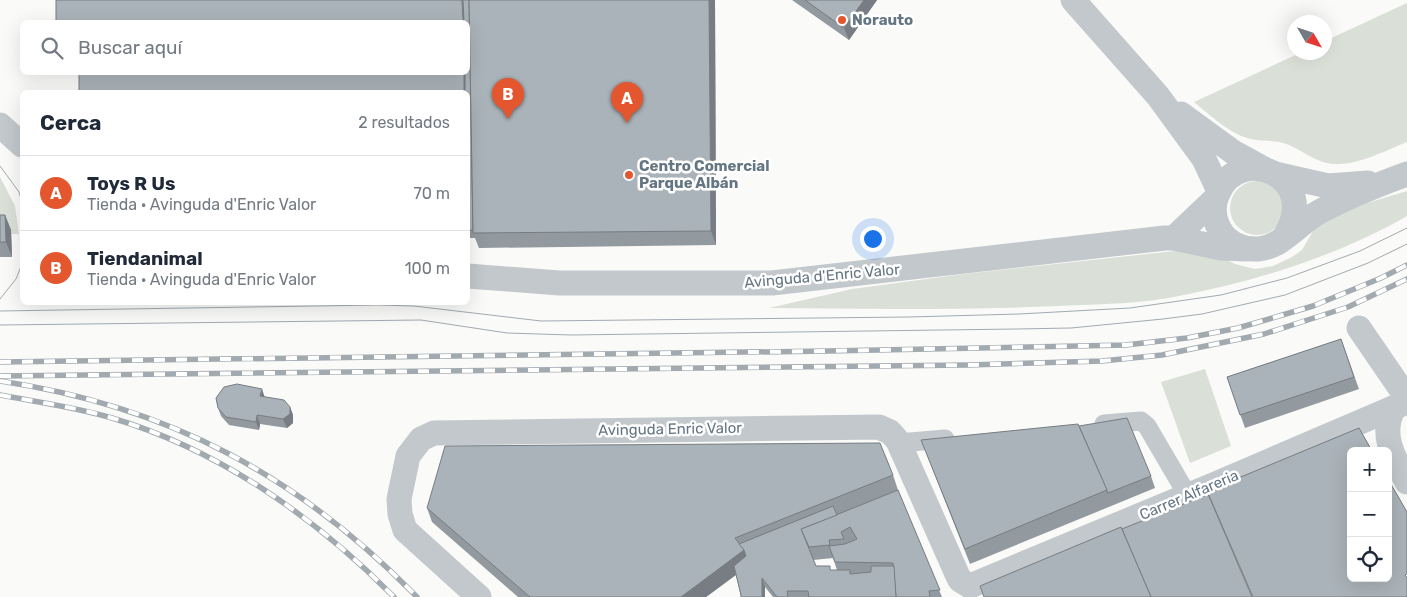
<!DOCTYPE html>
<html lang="es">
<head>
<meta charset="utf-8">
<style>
  :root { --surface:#fff; --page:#f6f6f7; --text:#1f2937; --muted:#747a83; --line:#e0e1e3; --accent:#e4572e }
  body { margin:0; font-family:Rubik,sans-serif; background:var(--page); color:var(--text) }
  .controls { position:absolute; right:15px; bottom:15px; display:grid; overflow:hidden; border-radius:8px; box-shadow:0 5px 20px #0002 }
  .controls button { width:45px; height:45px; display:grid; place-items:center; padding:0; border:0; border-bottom:1px solid var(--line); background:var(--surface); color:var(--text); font:25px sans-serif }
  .compass { position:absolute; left:1287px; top:15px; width:45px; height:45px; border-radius:50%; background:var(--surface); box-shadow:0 5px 20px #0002; rotate:129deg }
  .you { position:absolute; left:872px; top:238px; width:18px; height:18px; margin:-12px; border:4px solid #fff; border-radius:50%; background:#1a73e8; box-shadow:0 0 0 8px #1a73e833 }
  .badge { display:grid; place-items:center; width:32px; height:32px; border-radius:50%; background:var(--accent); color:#fff; font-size:16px; font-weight:700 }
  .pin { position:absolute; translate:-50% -41px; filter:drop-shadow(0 1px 2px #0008) }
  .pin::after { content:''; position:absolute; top:26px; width:18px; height:15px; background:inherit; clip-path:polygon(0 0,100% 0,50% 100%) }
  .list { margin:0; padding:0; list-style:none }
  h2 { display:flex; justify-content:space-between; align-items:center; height:65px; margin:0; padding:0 20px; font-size:21px }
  h2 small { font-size:16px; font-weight:400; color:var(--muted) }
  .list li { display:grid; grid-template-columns:32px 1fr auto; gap:15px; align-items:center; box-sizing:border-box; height:75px; padding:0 20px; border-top:1px solid var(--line) }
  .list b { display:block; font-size:19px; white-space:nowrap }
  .list p { margin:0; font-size:16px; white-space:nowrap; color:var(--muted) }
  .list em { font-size:16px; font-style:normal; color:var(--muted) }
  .icon { flex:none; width:28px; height:28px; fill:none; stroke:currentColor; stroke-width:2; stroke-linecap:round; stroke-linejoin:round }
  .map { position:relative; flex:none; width:1407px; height:597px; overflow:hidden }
  .search { position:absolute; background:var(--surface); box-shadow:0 5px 20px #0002; left:20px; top:20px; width:450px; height:55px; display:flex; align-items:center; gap:12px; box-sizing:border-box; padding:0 18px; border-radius:8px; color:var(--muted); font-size:19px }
  .panel { position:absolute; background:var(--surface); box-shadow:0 5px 20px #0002; left:20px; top:90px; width:450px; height:215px; border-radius:8px }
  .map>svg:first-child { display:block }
</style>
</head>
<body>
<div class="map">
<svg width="1407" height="597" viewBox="0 0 1407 597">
  <rect width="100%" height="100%" fill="#fafaf8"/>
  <!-- green -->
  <g fill="#dadfd7">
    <path d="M1407,3V142C1387,150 1360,164 1338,164C1319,165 1305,152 1289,145C1276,139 1264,142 1251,139C1231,135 1210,115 1194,102L1300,53L1324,52L1325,41Z"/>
    <polygon points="0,177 15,206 19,234 11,234 10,230 0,230"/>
    <circle cx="1257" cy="208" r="27"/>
    <path d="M1407,191V216C1339,255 1260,280 1184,295C1143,304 1101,304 1059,306C963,310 866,309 769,308L852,289L964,274L1184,250L1214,253L1235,264L1255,269L1273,266L1292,257L1302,250L1317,224L1367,203Z"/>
    <polygon points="1205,369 1231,446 1190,463 1161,382"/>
  </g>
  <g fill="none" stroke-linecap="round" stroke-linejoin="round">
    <!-- pedestrian -->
    <g stroke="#c3c8cc" stroke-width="19">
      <polyline points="1104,424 1141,421 1147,426 1188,496"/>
      <polyline points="899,443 945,439"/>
    </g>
    <!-- minor -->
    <g stroke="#c3c8cc" stroke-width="25">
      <polyline points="1073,0 1158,96 1204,159 1219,191"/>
      <polyline points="1181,114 1233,152 1264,169"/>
      <polyline points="0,125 22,145"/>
      <polyline points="1275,174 1328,186 1368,183"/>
      <path d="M1285,236C1322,177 1240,142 1218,193C1212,206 1213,218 1220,230C1227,243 1243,250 1258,249C1281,248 1300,222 1319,212C1347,197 1377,185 1407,174"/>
      <polyline points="1174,238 1215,199"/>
      <polyline points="468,276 559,283 772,283 1165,238 1174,238 1221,248 1246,249"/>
      <polyline points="1359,328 1407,398"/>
      <path d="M1394,408C1379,433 1394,459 1407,482"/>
      <polyline points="970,586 1218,483 1407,402"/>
      <polyline points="479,597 405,530 400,514 399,499 408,456 421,439 434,433 879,427 890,432 898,441 957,574 960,580 970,586"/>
    </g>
    <!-- tram -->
    <g stroke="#a2aab0" stroke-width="1">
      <polyline points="0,166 19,192 22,202"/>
      <polyline points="0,299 16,279 22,264"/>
      <polyline points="0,311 378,305 414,306 541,321 909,317 1019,314 1130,308 1221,295 1287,278 1360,251 1407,228"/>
      <polyline points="0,325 421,320 507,333 571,335 1016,329 1071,328 1163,319 1202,314 1285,295 1368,263 1407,244"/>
    </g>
    <defs>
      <g id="rail">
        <polyline points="0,362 828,351 1126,345 1187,338 1238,328 1313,306 1381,278 1407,265"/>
        <polyline points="0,376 969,365 1102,361 1162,355 1264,334 1348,307 1407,279"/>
        <path d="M0,381C168,406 299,476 417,597"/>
        <path d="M0,395C37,402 75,407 112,418C220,450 316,518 394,597"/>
      </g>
    </defs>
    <!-- rail casing -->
    <use href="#rail" stroke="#a2aab0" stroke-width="5.5"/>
    <!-- rail -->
    <use href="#rail" stroke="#fff" stroke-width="4" stroke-dasharray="11" stroke-linecap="butt"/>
  </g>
  <!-- wall -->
  <g fill="#929a9f" fill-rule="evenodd">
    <polygon points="715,0 716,245 479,248 475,238 468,238 468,72"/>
    <polygon points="792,0 877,0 849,40"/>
    <polygon points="0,215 5,215 11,230 12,257 0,257"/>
    <polygon points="1341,339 1359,389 1245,428 1227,377"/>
    <polygon points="265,397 290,407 293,415 293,423 287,428 260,424 259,430 229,425 221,416 218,408"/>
    <polygon points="1079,426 1151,476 1155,488 970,564 921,440"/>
    <path d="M893,475L898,490L942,597H773L765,587V597H741L736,575L706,597H518L432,522L427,508ZM833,558L837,570H831L816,566L813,560Z"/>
  </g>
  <!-- shaded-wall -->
  <g fill="#777d82">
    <polygon points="462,0 466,0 467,22 463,22"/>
    <polygon points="709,0 715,0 716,245 711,231"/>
    <polygon points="864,0 877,0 849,40 844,28"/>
    <polygon points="464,72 468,72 468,230 468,92 464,92"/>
    <polygon points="5,215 11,230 12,257 6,242"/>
    <polygon points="262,389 265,398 260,396"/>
    <polygon points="290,407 293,415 293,423 287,428 283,419"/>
    <polygon points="257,415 260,424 259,430 256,422"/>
    <polygon points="744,550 749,565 706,597 681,597"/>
    <polygon points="762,578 765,587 765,597 762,597"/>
  </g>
  <!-- building -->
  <g fill="#aab3b9" stroke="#777d82">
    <polygon points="56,0 462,0 463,22 56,22"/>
    <polygon points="463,0 469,0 473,230 468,230 468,92 465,92 465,72 468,72 468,22 464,22"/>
    <polygon points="469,0 709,0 711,231 473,233"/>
    <polygon points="805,0 864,0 844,28"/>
    <rect x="79" y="72" width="385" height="20"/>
    <polygon points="0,215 5,215 6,242 0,242"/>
    <polygon points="1341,339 1354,377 1240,415 1227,377"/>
    <polygon points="237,384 262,389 260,396 284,400 290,407 290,414 283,419 257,415 256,422 226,417 218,408 216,398 224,387"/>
    <polygon points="1127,418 1151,476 1108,493 1079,426"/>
    <polygon points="1078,424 1107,490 965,549 921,440"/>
    <polygon points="1359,428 1372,451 1351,451 1351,578 1388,578 1388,479 1407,512 1407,574 1405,575 1407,578 1407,597 1253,597 1207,491"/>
    <polygon points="880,443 893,475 735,538 744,550 681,597 530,597 427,508 445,446"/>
    <polygon points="898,490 940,590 929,591 930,597 896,597 893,563 835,562 829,546 845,544 857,539 850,527 841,532 844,539 829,540 830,545 809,547 801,529"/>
    <polygon points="1208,494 1252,597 1151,597 1122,529"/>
    <polygon points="833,506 837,515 801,529 816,566 830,566 830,570 850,570 850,574 871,572 871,566 894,566 896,597 809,597 808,591 787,591 788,597 777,597 762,578 762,597 741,597 741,595 734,566 746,556 744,550 739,544"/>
    <polygon points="1121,527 1151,597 984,597 980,586"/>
  </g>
  <!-- markers -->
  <g fill="#e4572e" stroke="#fff" stroke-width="2">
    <circle cx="842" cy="20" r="5"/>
    <circle cx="629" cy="175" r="5"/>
  </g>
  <g text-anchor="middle" stroke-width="5" stroke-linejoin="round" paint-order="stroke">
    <!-- poi labels -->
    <g font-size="15" font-weight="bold" fill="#657683" stroke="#fff" text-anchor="start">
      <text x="852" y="25">Norauto</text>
      <text x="639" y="171">Centro Comercial<tspan x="639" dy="17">Parque Albán</tspan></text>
    </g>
    <!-- street labels -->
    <g font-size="15" fill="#657683" stroke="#fff">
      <text transform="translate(822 276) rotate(-5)" y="5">Avinguda d'Enric Valor</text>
      <text transform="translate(670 429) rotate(-1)" y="5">Avinguda Enric Valor</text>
      <text transform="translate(1189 495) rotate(-23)" y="5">Carrer Alfareria</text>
    </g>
  </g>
</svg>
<div class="controls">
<button>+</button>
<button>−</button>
<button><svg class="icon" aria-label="locate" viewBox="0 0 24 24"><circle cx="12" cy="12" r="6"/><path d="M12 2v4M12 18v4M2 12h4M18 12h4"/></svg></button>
</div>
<svg class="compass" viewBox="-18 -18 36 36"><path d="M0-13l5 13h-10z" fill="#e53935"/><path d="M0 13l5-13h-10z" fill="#747a83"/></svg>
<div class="you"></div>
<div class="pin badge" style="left:627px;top:123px">A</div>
<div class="pin badge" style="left:508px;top:119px">B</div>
<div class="search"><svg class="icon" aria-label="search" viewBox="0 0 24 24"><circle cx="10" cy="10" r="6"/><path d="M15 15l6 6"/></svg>Buscar aquí</div>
<section class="panel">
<h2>Cerca<small>2 resultados</small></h2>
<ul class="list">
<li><span class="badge">A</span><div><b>Toys R Us</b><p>Tienda · Avinguda d'Enric Valor</p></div><em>70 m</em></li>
<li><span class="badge">B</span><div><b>Tiendanimal</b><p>Tienda · Avinguda d'Enric Valor</p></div><em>100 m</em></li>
</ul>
</section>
</div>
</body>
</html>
